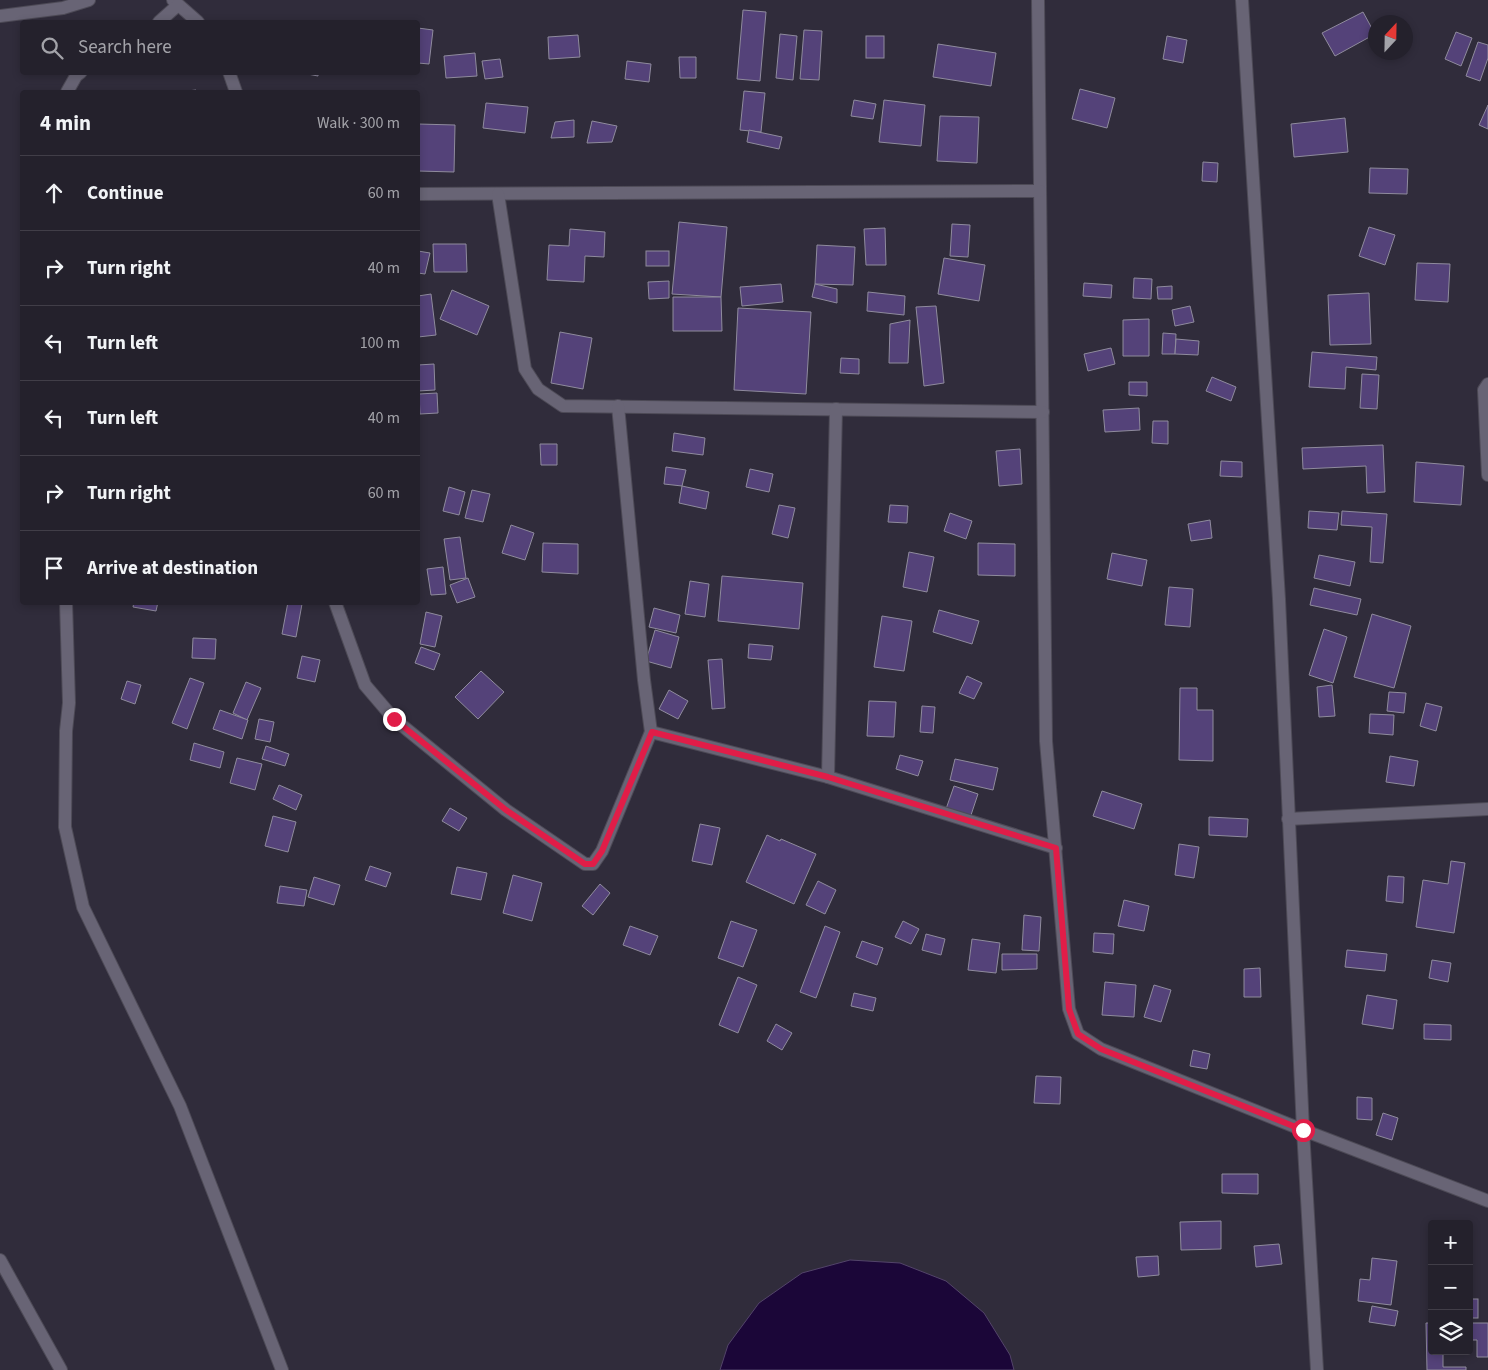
<!DOCTYPE html>
<html lang="en">
<head>
<meta charset="utf-8">
<style>
  :root { --surface:#24212c; --page:#2c2934; --text:#f1f3f6; --muted:#a3a3a9; --line:#413e48 }
  body { margin:0; font-family:"Source Sans 3",sans-serif; background:var(--page); color:var(--text) }
  .controls { position:absolute; right:15px; bottom:15px; display:grid; overflow:hidden; border-radius:5px; box-shadow:0 2px 8px #0003 }
  .controls button { width:45px; height:45px; display:grid; place-items:center; padding:0; border:0; border-bottom:1px solid var(--line); background:var(--surface); color:var(--text); font:25px sans-serif }
  .compass { position:absolute; left:1368px; top:15px; width:45px; height:45px; border-radius:50%; background:var(--surface); box-shadow:0 2px 8px #0003; rotate:22deg }
  .stop { position:absolute; width:15px; height:15px; margin:-11px; border:4px solid #e11d48; border-radius:50%; background:#fff }
  .stop.end { background:#e11d48; border-color:#fff; box-shadow:0 1px 5px #0008 }
  .list { margin:0; padding:0; list-style:none }
  h2 { display:flex; justify-content:space-between; align-items:center; height:65px; margin:0; padding:0 20px; font-size:21px }
  h2 small { font-size:16px; font-weight:400; color:var(--muted) }
  .list li { display:grid; grid-template-columns:32px 1fr auto; gap:15px; align-items:center; box-sizing:border-box; height:75px; padding:0 20px; border-top:1px solid var(--line) }
  .list b { display:block; font-size:19px; white-space:nowrap }
  .list em { font-size:16px; font-style:normal; color:var(--muted) }
  .icon { flex:none; width:28px; height:28px; fill:none; stroke:currentColor; stroke-width:2; stroke-linecap:round; stroke-linejoin:round }
  .map { position:relative; flex:none; width:1488px; height:1370px; overflow:hidden }
  .search { position:absolute; background:var(--surface); box-shadow:0 2px 8px #0003; left:20px; top:20px; width:400px; height:55px; display:flex; align-items:center; gap:12px; box-sizing:border-box; padding:0 18px; border-radius:5px; color:var(--muted); font-size:19px }
  .panel { position:absolute; background:var(--surface); box-shadow:0 2px 8px #0003; left:20px; top:90px; width:400px; height:515px; border-radius:5px }
  .map>svg:first-child { display:block }
</style>
</head>
<body>
<div class="map">
<svg width="1488" height="1370" viewBox="0 0 1488 1370">
  <rect width="100%" height="100%" fill="#302c3b"/>
  <!-- water -->
  <polygon fill="#1b0638" stroke="#53446a" points="850,1260 900,1263 946,1281 984,1313 1010,1355 1014,1370 720,1370 728,1345 759,1303 802,1273"/>
  <!-- building -->
  <g fill="#544279" stroke="#8f8b9d">
    <polygon points="743,10 766,12 760,81 737,79"/>
    <polygon points="1363,12 1375,34 1335,56 1322,33"/>
    <polygon points="418,28 433,30 429,64 418,63"/>
    <polygon points="804,30 822,31 819,80 800,79"/>
    <polygon points="1456,32 1472,38 1461,66 1445,59"/>
    <polygon points="780,34 797,36 793,80 776,78"/>
    <polygon points="578,35 580,57 549,59 548,37"/>
    <rect x="866" y="36" width="18" height="22"/>
    <polygon points="1167,36 1187,40 1183,63 1163,59"/>
    <polygon points="1478,42 1488,45 1488,58 1480,81 1466,76"/>
    <polygon points="938,44 996,53 991,86 933,77"/>
    <polygon points="475,53 477,76 446,78 444,56"/>
    <polygon points="679,57 696,57 696,78 680,78"/>
    <polygon points="500,59 503,77 485,79 482,61"/>
    <polygon points="627,61 651,64 649,82 625,79"/>
    <polygon points="297,72 318,72 318,76"/>
    <polygon points="1080,89 1115,98 1107,128 1072,119"/>
    <polygon points="196,90 197,92 179,92"/>
    <polygon points="744,91 765,93 761,132 740,130"/>
    <rect x="418" y="95" width="1" height="17"/>
    <polygon points="854,100 876,104 873,119 851,116"/>
    <polygon points="884,100 925,105 921,146 879,142"/>
    <polygon points="486,103 528,107 525,133 483,128"/>
    <polygon points="1488,105 1488,129 1479,125"/>
    <polygon points="940,116 979,117 977,163 937,161"/>
    <polygon points="1345,118 1348,152 1294,157 1291,124"/>
    <polygon points="574,120 574,137 551,138 555,122"/>
    <polygon points="592,121 617,126 612,142 587,143"/>
    <polygon points="418,124 455,125 454,172 418,171"/>
    <polygon points="749,130 782,137 779,149 747,142"/>
    <polygon points="1203,162 1218,163 1217,182 1202,181"/>
    <polygon points="1370,168 1408,169 1407,194 1369,193"/>
    <polygon points="679,222 727,227 721,297 672,294"/>
    <polygon points="952,224 970,225 968,257 950,256"/>
    <polygon points="1369,227 1395,235 1385,265 1359,256"/>
    <polygon points="885,228 886,265 866,265 864,229"/>
    <polygon points="570,229 605,232 604,257 585,256 584,282 547,280 549,245 569,246"/>
    <polygon points="433,244 466,244 467,272 434,272"/>
    <polygon points="817,245 855,247 853,285 815,284"/>
    <polygon points="418,251 430,253 425,274 418,273"/>
    <rect x="646" y="251" width="23" height="15"/>
    <polygon points="944,258 985,265 979,301 938,294"/>
    <polygon points="1417,263 1450,264 1448,302 1415,300"/>
    <polygon points="1134,278 1152,279 1151,299 1133,298"/>
    <polygon points="669,281 669,298 649,299 648,282"/>
    <polygon points="1084,283 1112,285 1111,298 1083,296"/>
    <polygon points="781,284 783,302 742,306 740,287"/>
    <polygon points="815,284 837,289 837,303 812,297"/>
    <polygon points="1172,286 1172,299 1158,299 1157,287"/>
    <polygon points="452,290 489,306 477,335 440,319"/>
    <polygon points="868,292 905,296 904,315 867,311"/>
    <polygon points="1369,293 1371,344 1330,345 1328,295"/>
    <polygon points="431,294 436,335 418,337 418,296"/>
    <polygon points="673,297 721,297 722,331 673,331"/>
    <polygon points="936,306 944,383 924,386 916,307"/>
    <polygon points="1190,306 1194,322 1175,326 1172,310"/>
    <polygon points="738,308 811,312 806,394 734,390"/>
    <polygon points="1149,319 1149,356 1123,356 1123,320"/>
    <polygon points="910,320 908,363 889,363 890,324"/>
    <polygon points="560,332 592,338 583,389 551,383"/>
    <polygon points="1163,333 1176,334 1175,354 1162,354"/>
    <polygon points="1176,339 1199,341 1198,355 1175,354"/>
    <polygon points="1111,348 1115,364 1088,371 1084,354"/>
    <polygon points="1312,352 1377,357 1376,370 1346,367 1345,389 1309,387"/>
    <polygon points="841,358 859,359 859,374 840,373"/>
    <polygon points="434,364 435,390 418,391 418,365"/>
    <polygon points="1362,374 1379,375 1377,409 1360,408"/>
    <polygon points="1212,377 1236,387 1231,401 1206,391"/>
    <polygon points="1129,382 1147,382 1147,396 1129,395"/>
    <polygon points="437,393 438,413 420,414 419,394"/>
    <polygon points="1139,408 1140,430 1105,432 1103,410"/>
    <polygon points="1153,421 1168,421 1168,444 1152,443"/>
    <polygon points="674,433 705,438 703,455 672,451"/>
    <polygon points="540,444 557,444 557,465 541,465"/>
    <polygon points="1383,445 1385,492 1367,493 1366,466 1303,469 1302,448"/>
    <polygon points="1020,449 1022,484 999,486 996,451"/>
    <polygon points="1221,461 1242,462 1242,477 1220,476"/>
    <polygon points="1416,462 1464,466 1461,505 1414,502"/>
    <polygon points="666,467 686,470 682,486 664,484"/>
    <polygon points="750,469 773,474 769,492 746,487"/>
    <polygon points="682,486 709,492 706,509 679,503"/>
    <polygon points="449,487 465,492 459,515 443,511"/>
    <polygon points="472,490 490,494 483,522 465,518"/>
    <polygon points="779,505 795,508 788,538 772,534"/>
    <polygon points="890,505 908,506 907,523 888,522"/>
    <polygon points="1309,511 1339,513 1337,530 1308,528"/>
    <polygon points="1342,511 1387,514 1383,563 1370,562 1372,527 1341,525"/>
    <polygon points="950,513 972,521 966,539 944,531"/>
    <polygon points="1210,520 1212,538 1191,541 1188,524"/>
    <polygon points="511,525 534,533 525,560 502,553"/>
    <polygon points="460,537 466,578 450,580 444,539"/>
    <polygon points="543,543 578,544 578,574 542,572"/>
    <polygon points="978,543 1015,544 1015,576 978,575"/>
    <polygon points="909,552 934,557 927,592 903,587"/>
    <polygon points="1112,553 1147,560 1142,586 1107,579"/>
    <polygon points="1319,555 1355,562 1350,586 1314,578"/>
    <polygon points="443,567 446,594 431,595 427,569"/>
    <polygon points="722,576 803,583 799,629 718,621"/>
    <polygon points="468,578 475,597 457,603 450,585"/>
    <polygon points="690,581 709,584 705,617 685,614"/>
    <polygon points="1169,587 1193,589 1190,627 1165,625"/>
    <polygon points="1314,588 1361,599 1357,615 1310,605"/>
    <polygon points="134,602 158,602 156,611 133,607"/>
    <polygon points="288,602 302,604 296,637 282,634"/>
    <polygon points="654,608 680,615 676,633 649,627"/>
    <polygon points="939,610 979,621 972,644 933,632"/>
    <polygon points="426,612 442,616 435,647 420,644"/>
    <polygon points="1372,614 1411,626 1394,688 1354,677"/>
    <polygon points="882,616 912,621 904,671 874,667"/>
    <polygon points="1324,629 1347,637 1333,683 1309,675"/>
    <polygon points="655,630 679,637 671,668 646,661"/>
    <polygon points="193,638 216,639 215,659 192,658"/>
    <polygon points="749,644 773,646 771,660 748,658"/>
    <polygon points="421,647 440,654 434,670 415,663"/>
    <polygon points="302,656 320,660 315,682 297,678"/>
    <polygon points="722,659 725,708 712,709 708,660"/>
    <polygon points="481,671 504,692 478,719 455,697"/>
    <polygon points="967,676 982,683 974,699 959,693"/>
    <polygon points="190,678 204,683 187,729 172,723"/>
    <polygon points="127,681 141,685 135,704 121,699"/>
    <polygon points="246,682 261,688 247,720 233,713"/>
    <polygon points="1332,685 1335,716 1319,717 1317,687"/>
    <polygon points="1180,688 1197,688 1197,710 1213,710 1213,761 1179,760"/>
    <polygon points="669,690 688,701 678,719 659,709"/>
    <polygon points="1389,692 1406,693 1404,713 1387,711"/>
    <polygon points="869,701 896,702 894,737 867,736"/>
    <polygon points="1426,703 1442,707 1436,731 1420,726"/>
    <polygon points="922,706 935,707 933,733 920,732"/>
    <polygon points="220,710 248,720 242,739 213,729"/>
    <polygon points="1370,714 1394,715 1393,735 1369,733"/>
    <polygon points="259,719 274,722 270,742 255,739"/>
    <polygon points="194,743 224,752 220,768 190,760"/>
    <polygon points="266,746 289,754 285,766 262,759"/>
    <polygon points="900,755 923,761 918,776 896,769"/>
    <polygon points="1390,756 1418,761 1414,786 1386,782"/>
    <polygon points="237,758 262,764 255,790 230,783"/>
    <polygon points="955,759 998,768 993,790 950,780"/>
    <polygon points="279,785 302,795 296,810 273,799"/>
    <polygon points="954,786 978,794 970,818 946,809"/>
    <polygon points="1102,791 1142,804 1134,829 1093,816"/>
    <polygon points="450,808 467,818 459,831 442,821"/>
    <polygon points="273,816 296,822 288,852 265,846"/>
    <polygon points="1209,817 1248,819 1247,837 1209,835"/>
    <polygon points="700,824 720,828 712,865 692,861"/>
    <polygon points="767,835 780,841 781,839 816,854 794,904 746,882"/>
    <polygon points="1179,844 1199,847 1194,878 1175,875"/>
    <polygon points="1451,861 1465,863 1454,933 1416,927 1423,880 1448,884"/>
    <polygon points="370,866 391,873 386,887 365,880"/>
    <polygon points="457,867 487,873 481,900 451,894"/>
    <polygon points="513,875 542,883 532,921 503,913"/>
    <polygon points="1388,876 1404,877 1403,903 1386,901"/>
    <polygon points="314,877 340,885 334,905 308,897"/>
    <polygon points="818,881 836,890 825,914 806,905"/>
    <polygon points="600,884 610,893 593,915 582,906"/>
    <polygon points="280,886 307,890 304,906 277,903"/>
    <polygon points="1124,900 1149,906 1144,931 1118,926"/>
    <polygon points="1024,915 1041,917 1039,951 1022,950"/>
    <polygon points="731,921 757,930 743,967 718,958"/>
    <polygon points="903,921 919,929 911,944 895,937"/>
    <polygon points="630,926 658,936 650,955 623,945"/>
    <polygon points="825,926 840,932 816,998 800,992"/>
    <polygon points="1094,933 1114,934 1113,954 1093,952"/>
    <polygon points="926,934 945,939 941,955 922,950"/>
    <polygon points="972,939 1000,943 996,973 968,970"/>
    <polygon points="862,941 883,948 877,965 856,957"/>
    <polygon points="1347,950 1387,954 1385,971 1345,967"/>
    <polygon points="1002,954 1037,954 1037,969 1002,970"/>
    <polygon points="1432,960 1451,963 1448,982 1429,978"/>
    <polygon points="1260,968 1261,997 1244,997 1244,969"/>
    <polygon points="738,977 757,985 738,1033 719,1025"/>
    <polygon points="1105,982 1136,985 1134,1017 1102,1015"/>
    <polygon points="1154,985 1171,990 1161,1022 1144,1017"/>
    <polygon points="854,993 876,998 873,1011 851,1006"/>
    <polygon points="1367,995 1397,1000 1393,1029 1362,1024"/>
    <polygon points="776,1024 792,1033 782,1050 767,1041"/>
    <polygon points="1424,1024 1451,1025 1451,1040 1424,1039"/>
    <polygon points="1193,1050 1210,1054 1207,1069 1190,1066"/>
    <polygon points="1036,1076 1061,1077 1060,1104 1034,1103"/>
    <polygon points="1357,1097 1372,1098 1372,1120 1357,1119"/>
    <polygon points="1383,1113 1398,1118 1392,1140 1376,1135"/>
    <polygon points="1222,1174 1258,1174 1258,1194 1222,1193"/>
    <polygon points="1221,1221 1221,1249 1181,1250 1180,1222"/>
    <polygon points="1279,1244 1282,1264 1256,1267 1254,1246"/>
    <polygon points="1158,1256 1159,1275 1138,1277 1136,1257"/>
    <polygon points="1372,1258 1397,1261 1391,1305 1358,1301 1360,1279 1370,1280"/>
    <rect x="1469" y="1299" width="9" height="19"/>
    <polygon points="1372,1306 1398,1311 1395,1326 1369,1322"/>
    <polygon points="1426,1323 1432,1323 1432,1351 1443,1351 1443,1367 1466,1367 1466,1370 1427,1370"/>
    <polygon points="1469,1323 1488,1323 1488,1357 1477,1357 1477,1340 1469,1340"/>
  </g>
  <g fill="none" stroke-linecap="round" stroke-linejoin="round">
    <defs>
      <g id="lane">
        <polyline points="173,0 198,22"/>
        <polyline points="1038,0 1046,741 1069,1009 1078,1034 1101,1049 1303,1130"/>
        <polyline points="159,22 178,5"/>
        <polyline points="229,72 236,92"/>
        <polyline points="67,92 76,76 81,72"/>
        <polyline points="418,194 1040,191"/>
        <polyline points="498,194 525,369 538,389 563,406 1043,412"/>
        <polyline points="618,406 644,680 651,732 828,777 1056,848"/>
        <polyline points="66,602 69,703 66,731 65,827 83,907 180,1106 282,1370"/>
        <polyline points="335,602 365,685 394,719 506,810 585,864 593,864 602,851 651,732"/>
        <polyline points="828,777 836,409"/>
      </g>
      <g id="street">
        <polyline points="1242,0 1279,599 1303,1130 1317,1370"/>
        <polyline points="0,16 63,8 89,0"/>
        <polyline points="1488,384 1484,390 1488,475"/>
        <polyline points="1288,819 1488,809"/>
        <polyline points="1303,1130 1488,1201"/>
        <polyline points="0,1260 61,1370"/>
      </g>
    </defs>
    <!-- lane casing -->
    <use href="#lane" stroke="#4d4a56" stroke-width="14"/>
    <!-- street casing -->
    <use href="#street" stroke="#4d4a56" stroke-width="14"/>
    <!-- lane -->
    <use href="#lane" stroke="#686475" stroke-width="12"/>
    <!-- street -->
    <use href="#street" stroke="#686475" stroke-width="12"/>
  </g>
  <g fill="none" stroke-linecap="round" stroke-linejoin="round">
    <!-- route -->
    <polyline stroke="#e11d48" stroke-width="6" points="394,719 506,810 585,864 593,864 602,851 652,732 828,777 1056,848 1069,1009 1078,1034 1101,1049 1303,1130"/>
  </g>
</svg>
<div class="controls">
<button>+</button>
<button>−</button>
<button><svg class="icon" aria-label="layers" viewBox="0 0 24 24"><path d="M12 4l9 5-9 5-9-5zM3 14l9 5 9-5"/></svg></button>
</div>
<svg class="compass" viewBox="-18 -18 36 36"><path d="M0-13l5 13h-10z" fill="#e53935"/><path d="M0 13l5-13h-10z" fill="#a3a3a9"/></svg>
<div class="stop" style="left:1303px;top:1130px"></div>
<div class="stop end" style="left:394px;top:719px"></div>
<div class="search"><svg class="icon" aria-label="search" viewBox="0 0 24 24"><circle cx="10" cy="10" r="6"/><path d="M15 15l6 6"/></svg>Search here</div>
<section class="panel">
<h2>4 min<small>Walk · 300 m</small></h2>
<ul class="list">
<li><svg class="icon" aria-label="ahead" viewBox="0 0 24 24"><path d="M12 20V5M6 11l6-6 6 6"/></svg><div><b>Continue</b></div><em>60 m</em></li>
<li><svg class="icon" aria-label="right" viewBox="0 0 24 24"><path d="M7 20v-9h11M14 6l5 5-5 5"/></svg><div><b>Turn right</b></div><em>40 m</em></li>
<li><svg class="icon" aria-label="left" viewBox="0 0 24 24"><path d="M17 20v-9H6M10 6l-5 5 5 5"/></svg><div><b>Turn left</b></div><em>100 m</em></li>
<li><svg class="icon" aria-label="left" viewBox="0 0 24 24"><path d="M17 20v-9H6M10 6l-5 5 5 5"/></svg><div><b>Turn left</b></div><em>40 m</em></li>
<li><svg class="icon" aria-label="right" viewBox="0 0 24 24"><path d="M7 20v-9h11M14 6l5 5-5 5"/></svg><div><b>Turn right</b></div><em>60 m</em></li>
<li><svg class="icon" aria-label="arrive" viewBox="0 0 24 24"><path d="M6 21V4h12l-3 4 3 4H6"/></svg><div><b>Arrive at destination</b></div></li>
</ul>
</section>
</div>
</body>
</html>
